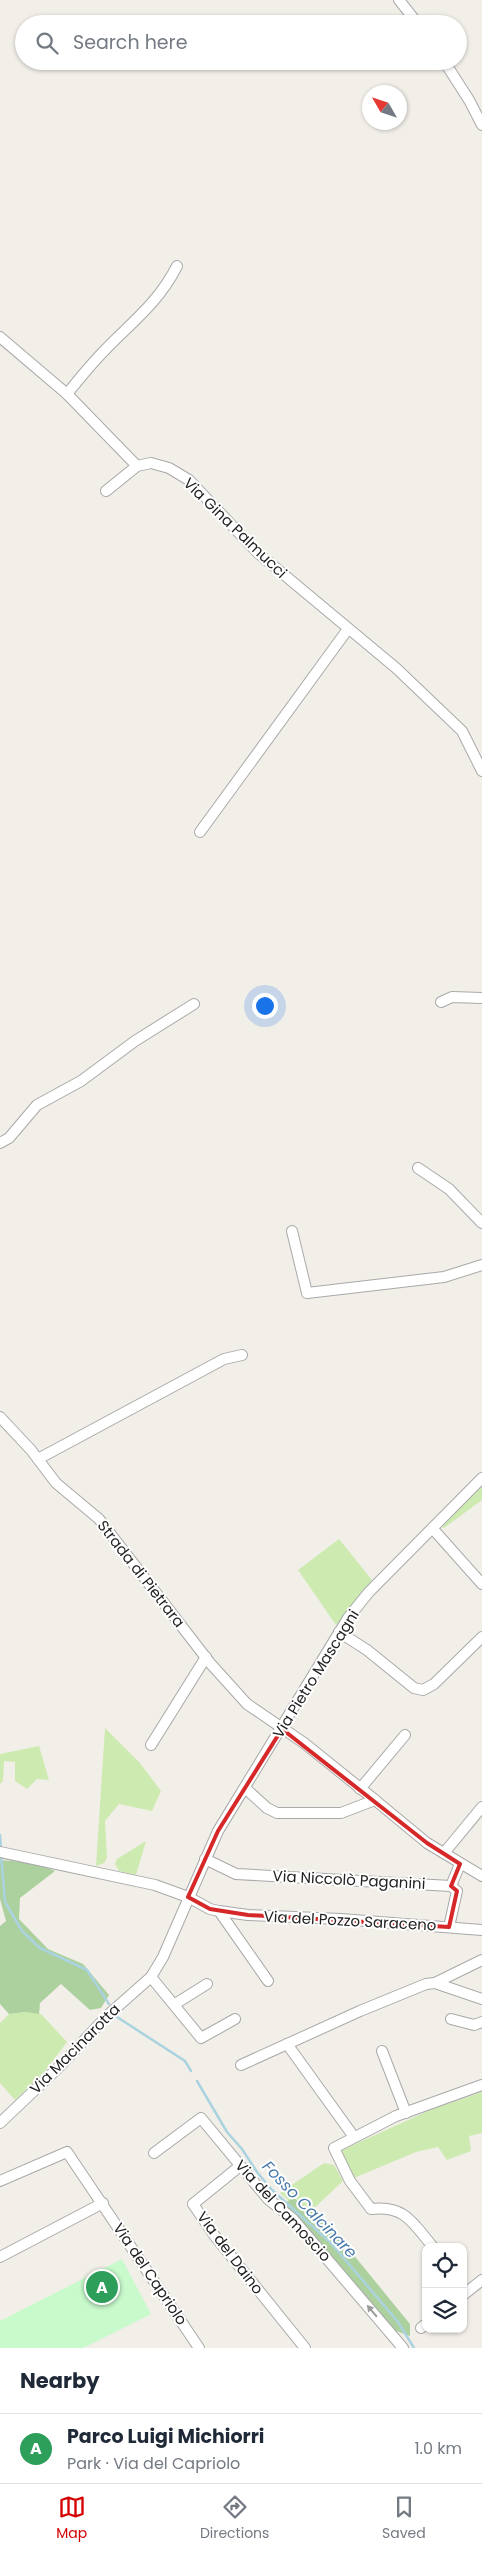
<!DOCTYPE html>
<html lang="en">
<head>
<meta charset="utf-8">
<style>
  :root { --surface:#fff; --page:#f6f6f7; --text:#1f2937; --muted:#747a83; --line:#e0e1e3; --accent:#d40000 }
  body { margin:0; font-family:Poppins,sans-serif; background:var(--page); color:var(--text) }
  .controls { position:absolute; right:15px; bottom:15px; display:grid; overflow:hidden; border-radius:10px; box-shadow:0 1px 4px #0004 }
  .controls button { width:45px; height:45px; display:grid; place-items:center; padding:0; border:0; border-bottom:1px solid var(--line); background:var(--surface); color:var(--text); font:25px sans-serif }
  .compass { position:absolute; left:362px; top:85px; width:45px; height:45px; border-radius:50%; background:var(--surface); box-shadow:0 1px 4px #0004; rotate:309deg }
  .you { position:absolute; left:264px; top:1005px; width:18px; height:18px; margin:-12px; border:4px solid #fff; border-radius:50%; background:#1a73e8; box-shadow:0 0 0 8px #1a73e833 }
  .badge { display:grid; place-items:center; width:32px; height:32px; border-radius:50%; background:var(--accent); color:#fff; font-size:16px; font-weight:700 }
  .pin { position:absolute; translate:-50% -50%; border:2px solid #fff; box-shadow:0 1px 5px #0006 }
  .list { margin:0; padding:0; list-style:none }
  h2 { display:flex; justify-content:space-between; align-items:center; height:65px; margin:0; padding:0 20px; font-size:21px }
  h2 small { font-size:16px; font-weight:400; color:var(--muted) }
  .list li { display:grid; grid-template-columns:32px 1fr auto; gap:15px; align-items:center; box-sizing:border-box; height:70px; padding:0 20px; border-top:1px solid var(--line) }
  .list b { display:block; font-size:19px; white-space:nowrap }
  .list p { margin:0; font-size:16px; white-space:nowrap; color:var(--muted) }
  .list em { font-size:16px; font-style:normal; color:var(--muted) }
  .icon { flex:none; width:28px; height:28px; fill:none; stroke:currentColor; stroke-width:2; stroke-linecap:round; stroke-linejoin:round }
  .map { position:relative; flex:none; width:482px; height:2348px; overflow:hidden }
  .search { position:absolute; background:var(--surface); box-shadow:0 1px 4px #0004; left:15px; right:15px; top:15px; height:55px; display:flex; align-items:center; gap:12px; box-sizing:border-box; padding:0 18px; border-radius:28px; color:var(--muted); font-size:19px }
  .sheet { height:135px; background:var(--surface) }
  nav { display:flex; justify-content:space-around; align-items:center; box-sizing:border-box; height:70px; border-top:1px solid var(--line); background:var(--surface); font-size:14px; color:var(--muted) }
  nav a { display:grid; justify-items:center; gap:2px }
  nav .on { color:var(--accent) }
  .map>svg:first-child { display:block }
</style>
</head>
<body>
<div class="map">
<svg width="482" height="2348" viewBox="0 0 482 2348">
  <rect width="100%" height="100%" fill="#f2efe9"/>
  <!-- grass -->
  <g fill="#cdebb0">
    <polygon points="482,1485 482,1500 444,1528 442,1526"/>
    <polygon points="339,1539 372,1580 336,1625 298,1570"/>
    <polygon points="105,1728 140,1763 161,1791 152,1811 119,1804 105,1821 107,1858 104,1863 96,1866"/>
    <polygon points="39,1746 49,1780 37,1779 27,1789 15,1781 15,1762 4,1761 3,1781 0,1784 0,1754"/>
    <polygon points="146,1841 136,1875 119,1871 115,1864 117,1859"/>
    <polygon points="25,2012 41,2014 67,2042 45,2071 15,2100 0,2083 0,2023 9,2014"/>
    <polygon points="482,2092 482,2133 469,2136 471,2151 447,2160 438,2147 416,2152 354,2178 340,2151 430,2110"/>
    <polygon points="324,2163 334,2165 343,2181 311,2211 295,2198 289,2201 280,2193"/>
  </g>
  <!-- forest -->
  <g fill="#add19e">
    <polygon points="0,1860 36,1863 55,1871 20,1898 19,1919 48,1949 83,1964 109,1995 101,2008 90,2010 61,1984 40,2003 39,2014 25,2012 9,2014 0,2004 0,1926 6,1921 0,1899"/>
    <polygon points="294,2198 330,2226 410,2324 410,2336 396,2331 284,2203"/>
  </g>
  <!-- park -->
  <polygon fill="#c8facc" points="122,2259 151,2314 83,2348 0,2348 0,2321"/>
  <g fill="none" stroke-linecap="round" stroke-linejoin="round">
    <!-- stream -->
    <g stroke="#aad3df" stroke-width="2.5">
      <polyline points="0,1835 1,1849"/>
      <polyline points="1,1854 5,1902 22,1931 40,1948 87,1970 109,2004"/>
      <polyline points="117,2017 185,2061 191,2071"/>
      <polyline points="197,2081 227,2132 242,2149 257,2172 271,2189 331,2243 398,2322 414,2348"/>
    </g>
    <defs>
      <g id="minor">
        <polyline points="399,0 418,24"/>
        <polyline points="444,61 469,100 482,125"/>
        <polyline points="0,337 67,394 137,466"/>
        <path d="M67,394C79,379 91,364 105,350C132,322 159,302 177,266"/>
        <polyline points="106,491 137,466 151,463 169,468 189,480 258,553 396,668 462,731 482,771"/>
        <polyline points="200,832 348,629"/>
        <polyline points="441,1002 452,997 482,998"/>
        <polyline points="0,1143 9,1138 37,1105 81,1081 135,1041 194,1004"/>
        <polyline points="418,1168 449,1189 482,1223"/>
        <polyline points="292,1231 307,1293 444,1277 482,1265"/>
        <polyline points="0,1417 31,1450 56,1483 99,1519 210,1663 247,1704 304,1743 375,1800"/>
        <polyline points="38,1459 224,1359 242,1355"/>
        <polyline points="433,1529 482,1584"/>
        <polyline points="339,1632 367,1650 414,1688 423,1690 434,1684 482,1637"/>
        <polyline points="151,1745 206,1657"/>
        <polyline points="245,1788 267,1808 277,1813 341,1813 375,1800 427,1843 482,1876"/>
        <polyline points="360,1789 405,1735"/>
        <polyline points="0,1852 155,1885 188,1897 210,1909 219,1911 248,1915 341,1919 482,1930"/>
        <polyline points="444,1853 482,1807"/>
        <polyline points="205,1859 236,1874 451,1886 457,1891 449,1927"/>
        <polyline points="451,1886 460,1864"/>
        <polyline points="219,1911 268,1981"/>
        <polyline points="151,1977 201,2038 235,2019"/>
        <polyline points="435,1983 482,1960"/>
        <polyline points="175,2004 207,1984"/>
        <polyline points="451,2019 474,2025 482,2022"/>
        <polyline points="287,2044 354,2137"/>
        <polyline points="382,2051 406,2113"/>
        <polyline points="241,2065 360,2011 426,1984 435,1983 482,1999"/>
        <polyline points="0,2123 59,2067 108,2015 151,1977 163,1957 218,1831 348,1618 369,1592 482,1478"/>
        <polyline points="154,2153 201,2118 268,2199 293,2219 403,2348"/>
        <polyline points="240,2166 193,2204 214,2235 305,2348"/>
        <polyline points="0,2181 67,2152 199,2348"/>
        <path d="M433,2247C413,2223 405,2205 371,2209L350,2181L334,2148L396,2116L482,2085"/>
        <polyline points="0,2257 103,2203"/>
        <polyline points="463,2295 482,2280"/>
        <polyline points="421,2328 426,2324"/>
      </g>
    </defs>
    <!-- minor casing -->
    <use href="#minor" stroke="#a9a9a9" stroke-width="12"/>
    <!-- minor -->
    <use href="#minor" stroke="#fff" stroke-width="10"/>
  </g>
  <!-- one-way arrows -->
  <defs><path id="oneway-solid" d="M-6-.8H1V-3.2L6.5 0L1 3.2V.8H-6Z" transform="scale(1.25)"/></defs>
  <use fill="#9c9c9c" href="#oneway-solid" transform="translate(372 2311) rotate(-130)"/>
  <!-- marked area -->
  <path fill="none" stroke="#d62828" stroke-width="4" stroke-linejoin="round" d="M282,1729L427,1843L460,1864L451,1886L457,1891L449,1927L248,1915L210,1909L188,1897L218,1831Z"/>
  <g text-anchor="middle" stroke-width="4" stroke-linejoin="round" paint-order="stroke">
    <!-- street labels -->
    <g font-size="15" fill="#222" stroke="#fff">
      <text transform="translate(235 528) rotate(44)" y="5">Via Gina Palmucci</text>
      <text transform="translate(141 1574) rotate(52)" y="5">Strada di Pietrara</text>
      <text transform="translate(316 1674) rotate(-58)" y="5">Via Pietro Mascagni</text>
      <text transform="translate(349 1880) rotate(3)" y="5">Via Niccolò Paganini</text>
      <text transform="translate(350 1921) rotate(3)" y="5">Via del Pozzo Saraceno</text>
      <text transform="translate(75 2049) rotate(-45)" y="5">Via Macinarotta</text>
      <text transform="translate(283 2211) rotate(47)" y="5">Via del Camoscio</text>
      <text transform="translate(230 2253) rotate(53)" y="5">Via del Daino</text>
      <text transform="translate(150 2274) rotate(56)" y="5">Via del Capriolo</text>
    </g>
    <!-- water labels -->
    <g font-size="16" font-style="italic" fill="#4a7aab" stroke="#fff">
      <text transform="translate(310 2209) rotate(46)" y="6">Fosso Calcinare</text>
    </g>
  </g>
</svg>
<div class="controls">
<button><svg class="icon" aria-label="locate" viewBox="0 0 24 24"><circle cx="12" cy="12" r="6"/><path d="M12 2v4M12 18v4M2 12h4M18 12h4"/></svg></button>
<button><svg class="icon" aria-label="layers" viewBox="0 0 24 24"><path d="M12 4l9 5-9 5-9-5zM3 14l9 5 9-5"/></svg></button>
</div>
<svg class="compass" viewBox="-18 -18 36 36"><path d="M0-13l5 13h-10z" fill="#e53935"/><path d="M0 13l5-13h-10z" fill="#747a83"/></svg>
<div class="you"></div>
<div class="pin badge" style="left:102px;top:2287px;background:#2e9e5b">A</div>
<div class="search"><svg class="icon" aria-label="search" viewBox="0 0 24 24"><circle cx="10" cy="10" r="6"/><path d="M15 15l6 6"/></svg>Search here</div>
</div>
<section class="sheet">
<h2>Nearby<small></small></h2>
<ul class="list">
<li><span class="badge" style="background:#2e9e5b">A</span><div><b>Parco Luigi Michiorri</b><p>Park · Via del Capriolo</p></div><em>1.0 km</em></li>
</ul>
</section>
<nav>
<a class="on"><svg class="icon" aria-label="map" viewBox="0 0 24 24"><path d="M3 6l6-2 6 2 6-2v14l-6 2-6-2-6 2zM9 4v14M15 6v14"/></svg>Map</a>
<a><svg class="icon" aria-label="directions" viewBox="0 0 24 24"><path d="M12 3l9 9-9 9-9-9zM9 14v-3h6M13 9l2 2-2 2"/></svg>Directions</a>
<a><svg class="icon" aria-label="saved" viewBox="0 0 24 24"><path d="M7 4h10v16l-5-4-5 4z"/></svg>Saved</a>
</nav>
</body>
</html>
